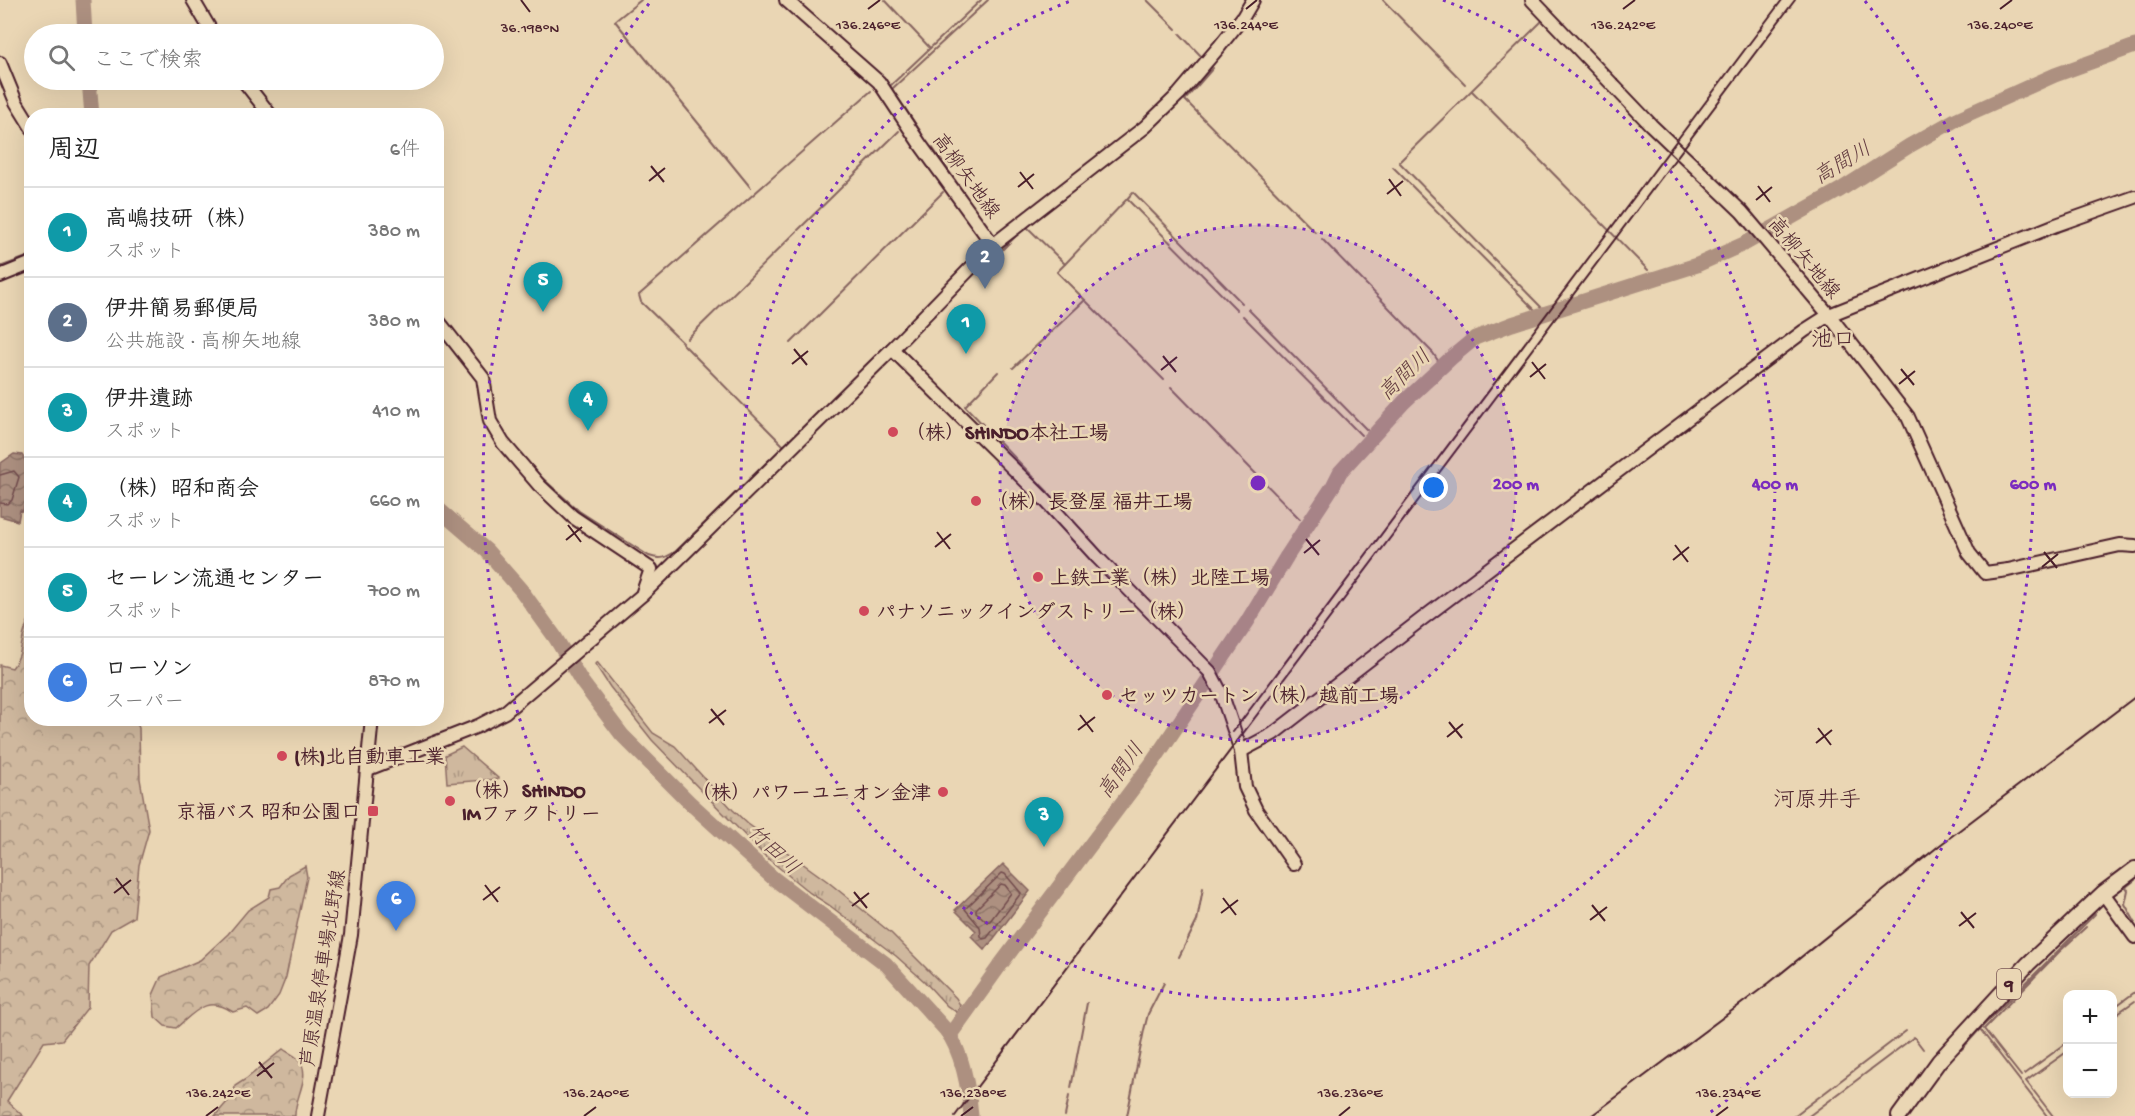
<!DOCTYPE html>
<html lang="ja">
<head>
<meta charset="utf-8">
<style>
  :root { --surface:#fff; --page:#f6f6f6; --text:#222; --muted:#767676; --line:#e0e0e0; --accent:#d1495b }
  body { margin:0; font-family:"Gochi Hand","Klee One",sans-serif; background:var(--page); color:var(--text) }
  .controls { position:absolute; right:18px; bottom:18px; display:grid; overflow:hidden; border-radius:12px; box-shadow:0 6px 24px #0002 }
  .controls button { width:54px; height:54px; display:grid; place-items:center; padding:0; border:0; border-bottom:2px solid var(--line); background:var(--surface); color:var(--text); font:30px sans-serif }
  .you { position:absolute; left:1434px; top:488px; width:21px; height:21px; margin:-15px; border:4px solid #fff; border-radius:50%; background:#1a73e8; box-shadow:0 0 0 9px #1a73e833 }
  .badge { display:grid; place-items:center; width:39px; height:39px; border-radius:50%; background:var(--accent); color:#fff; font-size:20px; font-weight:700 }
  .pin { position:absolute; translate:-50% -50px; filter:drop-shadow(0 2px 3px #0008) }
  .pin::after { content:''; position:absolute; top:32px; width:21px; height:18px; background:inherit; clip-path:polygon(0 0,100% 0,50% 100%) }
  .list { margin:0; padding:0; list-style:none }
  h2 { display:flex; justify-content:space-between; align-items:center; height:78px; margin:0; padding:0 24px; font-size:26px }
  h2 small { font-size:20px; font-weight:400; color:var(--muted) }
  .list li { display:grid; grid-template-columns:39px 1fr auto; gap:18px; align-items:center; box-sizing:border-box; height:90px; padding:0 24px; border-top:2px solid var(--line) }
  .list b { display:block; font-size:22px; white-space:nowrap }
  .list p { margin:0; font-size:20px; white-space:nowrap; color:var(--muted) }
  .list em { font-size:20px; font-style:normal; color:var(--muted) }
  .icon { flex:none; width:33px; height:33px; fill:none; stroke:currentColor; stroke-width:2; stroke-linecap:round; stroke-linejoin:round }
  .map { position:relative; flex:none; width:2135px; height:1116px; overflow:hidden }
  .search { position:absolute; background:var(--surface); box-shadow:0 6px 24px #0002; left:24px; top:24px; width:420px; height:66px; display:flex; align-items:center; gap:15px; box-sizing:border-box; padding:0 21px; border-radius:33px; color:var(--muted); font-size:22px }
  .panel { position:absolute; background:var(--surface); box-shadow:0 6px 24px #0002; left:24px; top:108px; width:420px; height:618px; border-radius:24px }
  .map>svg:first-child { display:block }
</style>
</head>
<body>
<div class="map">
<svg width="2135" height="1116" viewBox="0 0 2135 1116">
  <defs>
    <pattern id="grass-tufts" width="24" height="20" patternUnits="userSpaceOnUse" patternTransform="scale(1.5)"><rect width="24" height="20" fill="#cfb89e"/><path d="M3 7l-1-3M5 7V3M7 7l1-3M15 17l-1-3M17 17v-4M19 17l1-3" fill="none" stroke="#aa9581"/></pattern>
    <pattern id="forest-crowns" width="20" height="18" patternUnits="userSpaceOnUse" patternTransform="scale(1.5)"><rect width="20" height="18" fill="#cfb89e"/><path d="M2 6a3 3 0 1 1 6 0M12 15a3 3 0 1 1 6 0" fill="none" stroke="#aa9581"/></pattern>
    <pattern id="water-waves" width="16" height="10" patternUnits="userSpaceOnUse" patternTransform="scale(1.5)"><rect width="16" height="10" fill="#ad9080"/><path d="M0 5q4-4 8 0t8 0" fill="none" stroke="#8f7569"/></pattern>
  </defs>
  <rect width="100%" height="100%" fill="#ead6b4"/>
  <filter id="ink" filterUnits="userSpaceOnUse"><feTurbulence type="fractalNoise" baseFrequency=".0167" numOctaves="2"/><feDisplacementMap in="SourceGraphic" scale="12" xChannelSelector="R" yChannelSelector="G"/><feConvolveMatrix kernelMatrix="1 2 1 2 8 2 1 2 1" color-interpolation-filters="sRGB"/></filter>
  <g filter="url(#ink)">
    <!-- grass -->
    <g fill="url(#grass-tufts)" stroke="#8c6c64" stroke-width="1.5">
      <polygon points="597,662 653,733 675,746 733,810 748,824 827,881 891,933 956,998 960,1005 958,1013 947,1006 924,981 896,956 829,905 810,893 766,857 652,740 610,687 595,664"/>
      <polygon points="462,747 499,779 447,783 445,755"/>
    </g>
    <!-- forest -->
    <g fill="url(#forest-crowns)" stroke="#8c6c64" stroke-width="1.5">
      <path d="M29,620H32V718L135,719L139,728L140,779L149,830L139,865L134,917L111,930L89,966L88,1007L62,1040L44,1042L7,1101L23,1116H0V665L12,668C24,655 20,635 29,620Z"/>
      <path d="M305,866L307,877L286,977L279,995L268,1010L258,1016L247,1008L233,1012C207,995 196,1011 176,1028L165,1026L155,1017L153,995L161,977L200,960L228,934L248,910L269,897L271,889L280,887L289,875Z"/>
      <path d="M283,1049C287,1052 296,1056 299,1060C312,1076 294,1098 295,1116H215L234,1094L235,1086L246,1079Z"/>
    </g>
    <!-- water -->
    <g fill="url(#water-waves)" stroke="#85635e" stroke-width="1.5">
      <polygon points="14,454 22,455 30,469 28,477 31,478 23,511 20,510 18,521 0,516 0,465 1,463"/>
      <polygon points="1003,864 1030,891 985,950 971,936 976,931 955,910"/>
    </g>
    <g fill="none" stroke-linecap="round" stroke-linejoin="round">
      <!-- shore -->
      <g stroke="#724c4d" stroke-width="1.5">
        <polyline points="0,475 14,471 19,477 12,500 8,504 0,503"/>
        <polygon points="1002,873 1005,874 1021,893 987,938 983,939 981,936 980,927 965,909"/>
        <polygon points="1001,884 1005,885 1011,893 990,921 987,922 976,912 976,909"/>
      </g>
      <!-- stream -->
      <g stroke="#85635e" stroke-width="2">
        <polyline points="641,0 615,21 751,188"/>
        <polyline points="885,0 930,48"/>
        <polyline points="1147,0 1176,29"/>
        <polyline points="1383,0 1465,84"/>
        <polyline points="1543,20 1399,162 1543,309"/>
        <polyline points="1180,34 1202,57"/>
        <polyline points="1213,68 1185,100 1315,232"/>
        <polyline points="893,88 988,0"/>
        <polyline points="1472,91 1648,270"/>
        <polyline points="921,132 890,86 981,0"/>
        <polyline points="932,147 984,222"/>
        <polyline points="1393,167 1536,311"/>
        <polyline points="1127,199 1133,192 1242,303"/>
        <polyline points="1026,226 1065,264 1057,272 1085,300"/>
        <polyline points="1322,239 1433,353 1442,367"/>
        <polyline points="1065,264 1127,199 1237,310"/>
        <polyline points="0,267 32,255"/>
        <polyline points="984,268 1022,230"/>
        <polyline points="1248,309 1367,430"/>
        <polyline points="1243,316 1361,435"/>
        <polyline points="687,339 899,131"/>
        <polyline points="682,343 784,446"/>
        <polyline points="683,343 641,302 639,295 871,91"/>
        <polyline points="791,343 943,192"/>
        <polyline points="1013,368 1085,300 1164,380"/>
        <polyline points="998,372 965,406 1048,492"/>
        <polyline points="1171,387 1300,519"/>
        <path d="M519,453L539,475L579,511L649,556C661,560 666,558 676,551L769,460"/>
        <polyline points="2135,880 2126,887 2128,890 2125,904 2135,922"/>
        <polyline points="1179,957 1197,921 1203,888"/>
        <polyline points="2112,1009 2135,992"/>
        <polyline points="2112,1017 2135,1001"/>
        <polyline points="1980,1029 2095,914"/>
        <polyline points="1961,1050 1980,1029 2047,1116"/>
        <polyline points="2024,1074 2068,1042"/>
        <polyline points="2021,1076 1984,1029 2059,952 2086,927"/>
        <polyline points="1071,1088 1087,1003"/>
        <polyline points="1065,1116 1069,1096"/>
        <polyline points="1127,1116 1144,1030 1148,1014 1164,983"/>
        <polyline points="1794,1116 1906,1031"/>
        <polyline points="1809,1116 1914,1037 1923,1049"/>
        <polyline points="2053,1116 2026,1081 2068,1051"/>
      </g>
      <!-- river -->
      <g stroke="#ad9080" stroke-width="15">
        <polyline points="83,0 85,34"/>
        <polyline points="89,80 92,116"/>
        <path d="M436,507L487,551L521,590L555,637L582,682L622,735L689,802L773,878L886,964L945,1029C962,1049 969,1090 971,1116"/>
        <polyline points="950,1035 998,968 1152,763 1247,622 1287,556 1333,486 1340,472 1404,402 1451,358 1475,338 1512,324 1697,265 1746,243 1840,190 1909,146 1957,119 2055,75 2135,46"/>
      </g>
      <defs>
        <g id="secondary">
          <polyline points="193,0 213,34"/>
          <polyline points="786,0 879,82 920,144 993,245"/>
          <polyline points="1532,0 1651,125 1742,212 1829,315 1908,417 1969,553 1985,573 2008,570 2120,545 2135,546"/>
          <polyline points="0,63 16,102 32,128"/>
          <polyline points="243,80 271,116"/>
          <polyline points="0,276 32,263"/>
          <polyline points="436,318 483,378 490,421 503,443 539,485 573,517 651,569 643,592"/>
          <polyline points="892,349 1045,500 1098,558 1210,672 1222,695 1241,751 1245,787 1256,810 1294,864"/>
          <polyline points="1241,751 1273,734 1422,619 1804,331 1829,315 2056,225 2135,197"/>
          <polyline points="368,769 478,726 505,712 642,595 892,349 993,245 1145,127 1179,94 1219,47 1243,17 1253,0"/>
          <polyline points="2103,893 2135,937"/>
          <polyline points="318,1116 351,935 372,718"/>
        </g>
        <polyline id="primary" points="1899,1116 1939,1061 2028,964 2103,893 2135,869"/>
      </defs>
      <!-- secondary casing -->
      <use href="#secondary" stroke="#4a1f2b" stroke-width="16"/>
      <!-- primary casing -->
      <use href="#primary" stroke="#4a1f2b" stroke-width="18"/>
      <!-- secondary -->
      <use href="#secondary" stroke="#ead6b4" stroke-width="12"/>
      <!-- primary -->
      <use href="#primary" stroke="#ead6b4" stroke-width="14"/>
      <!-- rail -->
      <g stroke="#4a1f2b" stroke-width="2">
        <polyline points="1233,732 1782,0"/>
        <polyline points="955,1116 1795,0"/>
        <polyline points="1591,1116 1769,983 1940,845 2135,697"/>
      </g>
    </g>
  </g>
  <!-- ticks -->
  <path fill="none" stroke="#4a1f2b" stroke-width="2" d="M521,0L530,12M868,9L880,0M1246,9L1257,0M1623,9L1635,0M2000,9L2012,0M651,166L664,182M1020,172L1033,189M1389,179L1401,196M649,181L665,168M1758,186L1770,202M1018,187L1034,174M1387,194L1403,181M1756,200L1772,187M794,349L807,365M1163,356L1176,372M1532,362L1545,379M792,364L808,351M1901,369L1914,385M1161,370L1177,357M1530,377L1546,364M1899,384L1915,371M568,525L581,542M937,532L950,549M1306,539L1319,555M566,540L582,527M1675,545L1688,562M935,547L951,534M2044,552L2057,568M1304,553L1320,540M1673,560L1689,547M2042,567L2058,554M711,709L724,725M1080,715L1093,732M1449,722L1462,738M709,723L726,710M1818,728L1831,745M1078,730L1095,717M1447,737L1463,724M1816,743L1832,730M116,878L129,895M485,885L498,902M854,892L867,908M114,893L131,880M1223,898L1236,915M483,900L500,887M1592,905L1605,921M852,906L869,893M1961,912L1974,928M1221,913L1238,900M1590,920L1607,907M1959,926L1976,913M259,1062L272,1078M257,1076L274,1063M206,1116L218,1107M584,1116L596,1107M961,1116L973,1107M1339,1116L1350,1107M1716,1116L1728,1107"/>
  <!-- distance rings -->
  <circle cx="1258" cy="483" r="258" fill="#7b2cbf" fill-opacity=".12"/>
  <g fill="none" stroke="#7b2cbf" stroke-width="3" stroke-dasharray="3 6">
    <circle cx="1258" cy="483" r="258"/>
    <path d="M1443 0A517 517 0 1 1 1073 0"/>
    <path d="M808 1114A775 775 0 0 1 651 1M1865 1A775 775 0 0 1 1708 1114"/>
  </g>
  <!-- markers -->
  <g fill="#d1495b" stroke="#ead6b4" stroke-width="2">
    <circle cx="893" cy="432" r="6"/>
    <circle cx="976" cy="501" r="6"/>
    <circle cx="1038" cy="577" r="6"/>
    <circle cx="864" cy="611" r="6"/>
    <circle cx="1107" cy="695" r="6"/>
    <circle cx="282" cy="756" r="6"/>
    <circle cx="943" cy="792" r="6"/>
    <circle cx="450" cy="801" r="6"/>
    <rect x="367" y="805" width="12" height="12" rx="3"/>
  </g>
  <g text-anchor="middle" stroke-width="5" stroke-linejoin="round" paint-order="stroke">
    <!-- shield labels -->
    <rect fill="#ead6b4" stroke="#7a5654" stroke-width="1.5" x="1997" y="969" width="24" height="30" rx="4.5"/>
    <g font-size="18" font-weight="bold" fill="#4a1f2b">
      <text x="2009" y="990">9</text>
    </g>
    <!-- street labels -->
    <g font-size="20" fill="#4a1f2b" stroke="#ead6b4">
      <text transform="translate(967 175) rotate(54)" y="7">高柳矢地線</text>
      <text transform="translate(1805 257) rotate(50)" y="7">高柳矢地線</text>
      <text transform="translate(322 968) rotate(-81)" y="7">芦原温泉停車場北野線</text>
    </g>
    <!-- poi labels -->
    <g font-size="20" font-weight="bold" fill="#4a1f2b" stroke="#ead6b4" text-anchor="start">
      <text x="905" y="439">（株）SHINDO本社工場</text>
      <text x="988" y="508">（株）長登屋 福井工場</text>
      <text x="1050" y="584">上鉄工業（株）北陸工場</text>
      <text x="876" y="618">パナソニックインダストリー（株）</text>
      <text x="1119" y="702">セッツカートン（株）越前工場</text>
      <text x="294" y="763">(株)北自動車工業</text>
      <text x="462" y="797">（株）SHINDO<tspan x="462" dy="23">IMファクトリー</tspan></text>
      <text x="931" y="799" text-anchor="end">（株）パワーユニオン金津</text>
      <text x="361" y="818" text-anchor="end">京福バス 昭和公園口</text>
    </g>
    <!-- water labels -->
    <g font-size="21" font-style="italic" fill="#633b40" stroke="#ead6b4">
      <text transform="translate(1842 162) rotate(-31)" y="7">高間川</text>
      <text transform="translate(1404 374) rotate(-44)" y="7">高間川</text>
      <text transform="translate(1120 770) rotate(-54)" y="7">高間川</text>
      <text transform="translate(774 849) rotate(42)" y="7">竹田川</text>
    </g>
    <!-- quarter labels -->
    <g font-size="22" fill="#4a1f2b" stroke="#ead6b4">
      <text x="1833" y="346">池口</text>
      <text x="1817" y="806">河原井手</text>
    </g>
  </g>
  <g font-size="15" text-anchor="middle" fill="#4a1f2b" stroke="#ead6b4" stroke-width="5" stroke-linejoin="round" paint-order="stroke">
    <text x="868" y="29">136.246°E</text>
    <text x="1246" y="29">136.244°E</text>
    <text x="1623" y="29">136.242°E</text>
    <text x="2000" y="29">136.240°E</text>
    <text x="530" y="32">36.198°N</text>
    <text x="218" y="1097">136.242°E</text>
    <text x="596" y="1097">136.240°E</text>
    <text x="973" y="1097">136.238°E</text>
    <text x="1350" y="1097">136.236°E</text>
    <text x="1728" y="1097">136.234°E</text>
  </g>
  <circle cx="1258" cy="483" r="9" fill="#7b2cbf" stroke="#ead6b4" stroke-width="3"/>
  <g font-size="18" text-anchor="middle" font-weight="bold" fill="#7b2cbf" stroke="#ead6b4" stroke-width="5" stroke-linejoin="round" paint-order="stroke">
    <text x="1516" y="489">200 m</text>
    <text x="1775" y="489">400 m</text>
    <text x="2033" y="489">600 m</text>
  </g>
</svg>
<div class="controls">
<button>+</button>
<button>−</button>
</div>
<div class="you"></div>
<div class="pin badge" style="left:966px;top:354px;background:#0f9aa8">1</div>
<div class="pin badge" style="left:985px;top:289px;background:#5c6f8a">2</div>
<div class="pin badge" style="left:1044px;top:847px;background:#0f9aa8">3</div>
<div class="pin badge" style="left:588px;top:431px;background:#0f9aa8">4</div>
<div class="pin badge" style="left:543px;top:312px;background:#0f9aa8">5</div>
<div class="pin badge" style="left:396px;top:931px;background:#3f7fe0">6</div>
<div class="search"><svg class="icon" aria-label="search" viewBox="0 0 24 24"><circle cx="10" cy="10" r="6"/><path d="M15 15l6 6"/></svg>ここで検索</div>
<section class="panel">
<h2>周辺<small>6件</small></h2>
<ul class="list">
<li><span class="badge" style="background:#0f9aa8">1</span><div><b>高嶋技研（株）</b><p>スポット</p></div><em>380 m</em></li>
<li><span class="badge" style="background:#5c6f8a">2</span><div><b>伊井簡易郵便局</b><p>公共施設 · 高柳矢地線</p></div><em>380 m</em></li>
<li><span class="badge" style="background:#0f9aa8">3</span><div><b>伊井遺跡</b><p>スポット</p></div><em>410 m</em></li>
<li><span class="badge" style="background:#0f9aa8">4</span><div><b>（株）昭和商会</b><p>スポット</p></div><em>660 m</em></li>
<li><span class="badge" style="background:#0f9aa8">5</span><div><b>セーレン流通センター</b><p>スポット</p></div><em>700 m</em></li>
<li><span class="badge" style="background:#3f7fe0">6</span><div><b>ローソン</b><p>スーパー</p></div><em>870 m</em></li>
</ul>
</section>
</div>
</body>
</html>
